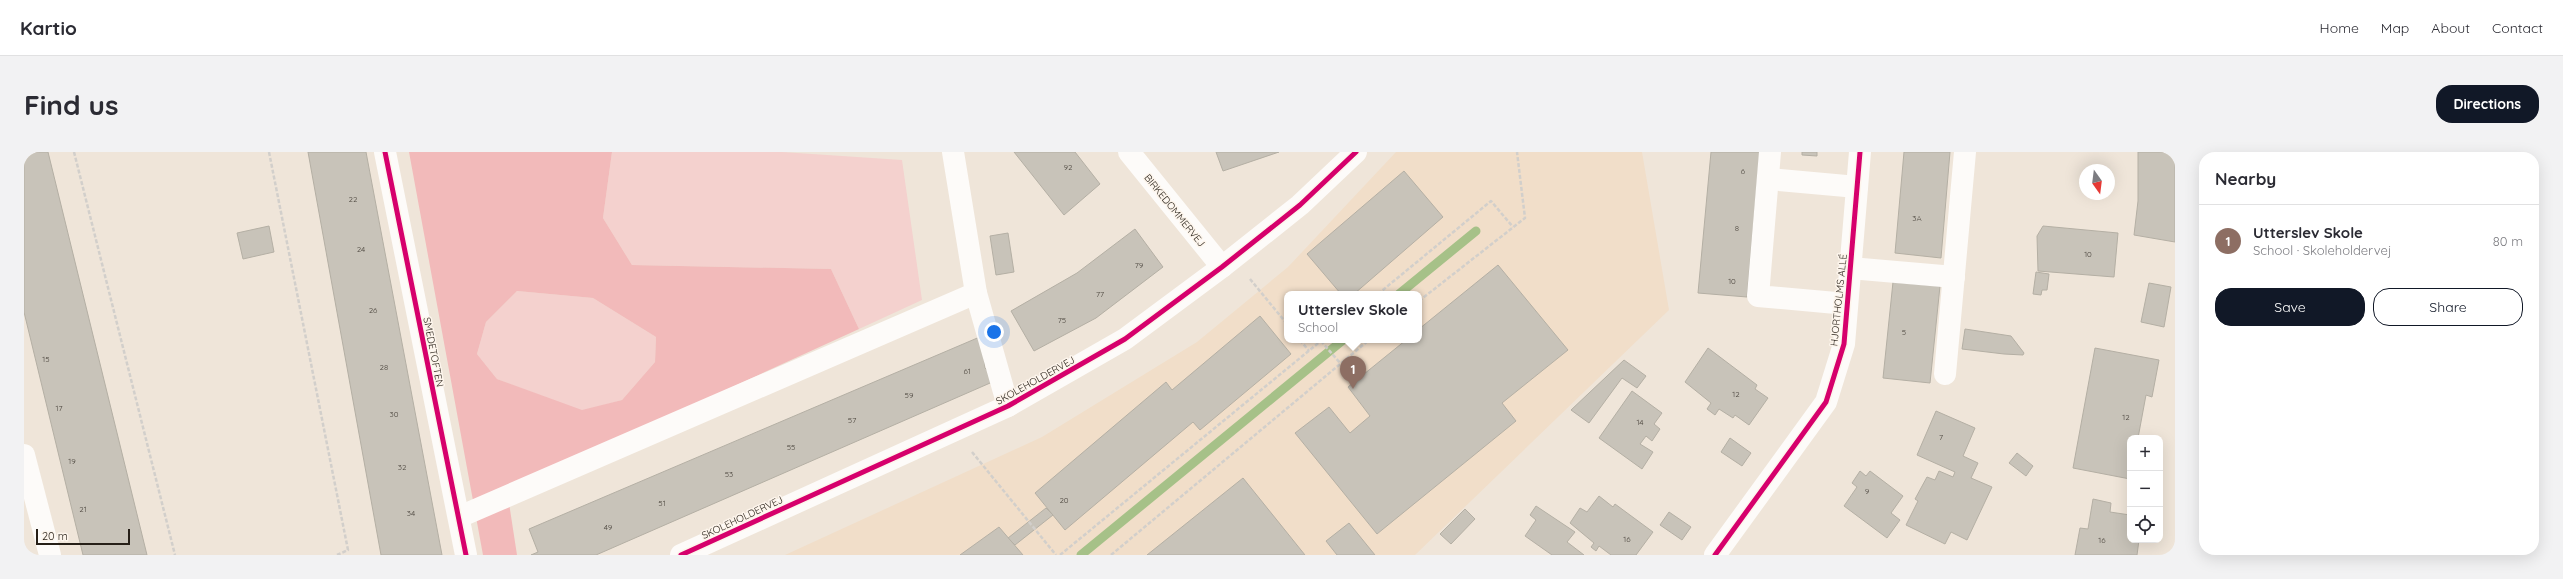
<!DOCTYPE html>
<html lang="en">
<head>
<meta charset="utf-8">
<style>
  :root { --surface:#fff; --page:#f2f2f3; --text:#2b2b33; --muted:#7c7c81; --line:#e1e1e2; --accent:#111827 }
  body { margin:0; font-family:Quicksand,sans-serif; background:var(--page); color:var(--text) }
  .controls { position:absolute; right:12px; bottom:12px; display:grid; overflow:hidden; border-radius:8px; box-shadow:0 4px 16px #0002 }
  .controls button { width:36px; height:36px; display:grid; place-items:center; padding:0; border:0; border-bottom:1px solid var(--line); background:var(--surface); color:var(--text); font:20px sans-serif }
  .compass { position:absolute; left:2055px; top:12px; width:36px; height:36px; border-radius:50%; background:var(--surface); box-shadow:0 4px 16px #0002; rotate:166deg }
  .scale { position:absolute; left:12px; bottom:10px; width:94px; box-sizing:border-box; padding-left:4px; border:2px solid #261f17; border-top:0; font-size:11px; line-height:14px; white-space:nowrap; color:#261f17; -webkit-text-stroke:3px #fdf5ec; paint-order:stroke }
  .you { position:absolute; left:970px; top:180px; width:14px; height:14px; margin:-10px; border:3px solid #fff; border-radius:50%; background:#1a73e8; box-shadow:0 0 0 6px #1a73e833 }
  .badge { display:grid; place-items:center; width:26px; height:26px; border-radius:50%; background:var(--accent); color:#fff; font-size:13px; font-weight:700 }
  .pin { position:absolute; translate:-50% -33px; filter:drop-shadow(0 1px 2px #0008) }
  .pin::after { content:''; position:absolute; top:21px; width:14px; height:12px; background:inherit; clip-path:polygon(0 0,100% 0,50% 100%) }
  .popup { position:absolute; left:1260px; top:139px; width:138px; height:52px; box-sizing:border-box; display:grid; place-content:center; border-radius:8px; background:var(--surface); filter:drop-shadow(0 1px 3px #0005); font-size:13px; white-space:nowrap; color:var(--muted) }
  .popup b { font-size:15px; color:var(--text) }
  .popup::after { content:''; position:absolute; left:50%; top:100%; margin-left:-8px; border:8px solid transparent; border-top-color:var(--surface) }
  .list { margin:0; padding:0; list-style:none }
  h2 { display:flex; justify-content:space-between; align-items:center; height:52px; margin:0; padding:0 16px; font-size:17px }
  h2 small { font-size:13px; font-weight:400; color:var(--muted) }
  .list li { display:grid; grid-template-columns:26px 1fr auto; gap:12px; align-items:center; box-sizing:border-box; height:72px; padding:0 16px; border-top:1px solid var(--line) }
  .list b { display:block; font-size:15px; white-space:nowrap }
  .list p { margin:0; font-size:13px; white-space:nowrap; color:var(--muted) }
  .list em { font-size:13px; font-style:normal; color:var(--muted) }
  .actions { display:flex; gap:8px; padding:12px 16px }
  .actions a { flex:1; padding:9px 0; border:1px solid var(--accent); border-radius:16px; text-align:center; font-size:14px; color:var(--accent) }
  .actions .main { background:var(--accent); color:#fff }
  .icon { flex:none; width:22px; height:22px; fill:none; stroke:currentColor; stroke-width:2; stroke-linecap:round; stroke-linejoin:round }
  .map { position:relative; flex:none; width:2151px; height:403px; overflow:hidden; border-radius:16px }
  header { display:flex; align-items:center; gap:24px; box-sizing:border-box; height:56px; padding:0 20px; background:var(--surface); border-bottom:1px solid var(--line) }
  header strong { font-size:19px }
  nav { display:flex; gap:22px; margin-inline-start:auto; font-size:14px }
  .intro { display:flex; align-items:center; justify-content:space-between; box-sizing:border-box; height:96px; padding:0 24px }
  h1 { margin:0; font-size:28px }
  .button { padding:10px 18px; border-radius:16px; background:var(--accent); color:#fff; font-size:14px; font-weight:700 }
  main { display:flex; gap:24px; padding:0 24px }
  aside { flex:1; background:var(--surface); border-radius:16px; box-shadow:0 4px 16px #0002 }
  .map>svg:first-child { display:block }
</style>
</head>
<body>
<header>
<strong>Kartio</strong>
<nav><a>Home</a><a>Map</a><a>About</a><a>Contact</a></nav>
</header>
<div class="intro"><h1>Find us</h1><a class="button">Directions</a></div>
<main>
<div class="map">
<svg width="2151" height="403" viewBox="0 0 2151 403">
  <rect width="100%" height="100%" fill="#efe5d9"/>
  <!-- built -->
  <path fill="#f1dec9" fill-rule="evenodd" d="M1372,0H1618L1645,158L1391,403H761L1018,285L1173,190L1264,115ZM1263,142H1395V188H1263Z"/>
  <!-- green -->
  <g fill="#f4d1ce">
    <polygon points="588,0 758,0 878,8 898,148 835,177 807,117 608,113 579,66"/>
    <polygon points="493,139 569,146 632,185 631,210 598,248 558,259 473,227 453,202 462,170"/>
  </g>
  <!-- forest -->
  <path fill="#f2baba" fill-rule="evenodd" d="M385,0H588L579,66L608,113L807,117L835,177L483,338L493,403H459ZM493,139L569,146L632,185L631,210L598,248L558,258L473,227L453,202L462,170Z"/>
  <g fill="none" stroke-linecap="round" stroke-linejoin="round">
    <!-- stream -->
    <g stroke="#a6c188" stroke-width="9">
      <polyline points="1375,142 1452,79"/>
      <polyline points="1057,403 1319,188"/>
    </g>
  </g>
  <!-- building -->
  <g fill="#c8c3b9" stroke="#b4afa4">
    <polygon points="0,0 24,0 123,403 59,403 0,160"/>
    <polygon points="284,0 342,0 418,403 357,403"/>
    <polygon points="990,0 1051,0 1076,32 1040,63"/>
    <polygon points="1192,0 1255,0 1199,19"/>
    <polygon points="1687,0 1736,0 1723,145 1674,141"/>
    <polygon points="1778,0 1793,0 1793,4 1778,3"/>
    <polygon points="1880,0 1926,0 1917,106 1871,101"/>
    <polygon points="2114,0 2151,0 2151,90 2110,83 2114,49"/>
    <polygon points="1380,19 1419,65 1330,142 1317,142 1283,102"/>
    <polygon points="245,74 250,100 219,107 213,81"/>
    <polygon points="2019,74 2094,81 2090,125 2014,119 2013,84"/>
    <polygon points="1111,77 1139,115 1072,166 1010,199 987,159 1053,121"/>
    <polygon points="984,81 990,120 972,123 966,84"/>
    <polygon points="1474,113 1544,198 1478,251 1492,269 1353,382 1271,281 1305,255 1326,281 1346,264 1324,235 1382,188 1395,188 1395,177"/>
    <polygon points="2012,120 2025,122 2023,138 2018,138 2017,143 2009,142"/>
    <polygon points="1869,130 1916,134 1906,231 1859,226"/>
    <polygon points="2125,131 2147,135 2140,175 2117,170"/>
    <polygon points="1236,164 1267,202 1176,278 1169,270 1041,378 1011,341 1142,230 1148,238"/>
    <polygon points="1941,177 1987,184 2000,201 1999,203 1980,202 1938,197"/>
    <polygon points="958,184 961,216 973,228 572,403 507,403 514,400 505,377"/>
    <polygon points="1684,196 1733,233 1731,237 1744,246 1725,273 1711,263 1709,266 1695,257 1691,263 1683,257 1687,251 1661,230"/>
    <polygon points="2071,196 2135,208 2128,245 2122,243 2114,286 2106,286 2106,327 2049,316"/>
    <polygon points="1600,208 1622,224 1613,236 1598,226 1565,271 1547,258"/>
    <polygon points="1608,239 1638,261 1630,272 1636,277 1628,289 1622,284 1616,292 1629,300 1618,317 1575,286"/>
    <polygon points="1912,259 1951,276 1939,304 1954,311 1947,326 1968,335 1943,388 1927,380 1921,392 1882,373 1894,349 1891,347 1903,325 1911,328 1915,319 1929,325 1931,320 1893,303"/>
    <polygon points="1706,286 1727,301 1718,314 1697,300"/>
    <polygon points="1993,301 2009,314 2002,324 1985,311"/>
    <polygon points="1836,319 1842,324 1846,319 1879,344 1867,361 1876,368 1863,386 1820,354 1833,335 1828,331"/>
    <polygon points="1219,326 1281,403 1123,403"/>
    <polygon points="1575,344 1589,355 1591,352 1629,380 1612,403 1587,403 1575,394 1572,399 1567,395 1570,391 1546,371 1556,356 1563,360"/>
    <polygon points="2069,347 2087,351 2086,360 2106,363 2106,388 2115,388 2113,403 2051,403 2056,376 2064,377"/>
    <polygon points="1512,354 1551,380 1543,390 1560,403 1528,403 1501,384 1512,368 1506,363"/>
    <polygon points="1022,356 1029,363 991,393 984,386"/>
    <polygon points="1441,357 1451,367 1427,392 1416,382"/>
    <polygon points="1645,360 1667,375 1658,388 1636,373"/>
    <polygon points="1325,371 1351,403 1313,403 1302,389"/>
    <polygon points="975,375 999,403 936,403"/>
  </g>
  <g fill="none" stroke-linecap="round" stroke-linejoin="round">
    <!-- path -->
    <g stroke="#d2cfcb" stroke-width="2.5" stroke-dasharray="4 2" stroke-linecap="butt">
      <polyline points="50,0 151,403"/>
      <polyline points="245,0 324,398 313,403"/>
      <polyline points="1226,127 1263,172"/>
      <polyline points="1354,142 1467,49 1489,75"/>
      <polyline points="1395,149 1501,66 1493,0"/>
      <polyline points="1276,188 1285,199"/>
      <polyline points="1297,189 1316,211"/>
      <polyline points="948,300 1032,403"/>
      <polyline points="1036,403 1298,188"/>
      <polyline points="1087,403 1345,188"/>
    </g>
    <!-- minor -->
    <g stroke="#fdfbf9" stroke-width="22">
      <polyline points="361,0 442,403"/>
      <polyline points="929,0 952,141 984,254"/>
      <polyline points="1105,0 1198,115"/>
      <polyline points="1746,0 1734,144 1823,152"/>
      <polyline points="1744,27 1833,35"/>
      <polyline points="1826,116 1930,125"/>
      <polyline points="1921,222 1941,0"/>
      <polyline points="0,303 26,403"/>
      <polyline points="435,365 952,141"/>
      <polyline points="657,403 984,254 1101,187 1198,115 1276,53 1332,0"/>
      <polyline points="1691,403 1802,250 1820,192 1836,0"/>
    </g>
    <defs>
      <g id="cycleway">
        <polyline points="361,0 442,403"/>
        <polyline points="657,403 984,254 1101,187 1198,115 1276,53 1332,0"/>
        <polyline points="1691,403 1802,250 1820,192 1836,0"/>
      </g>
    </defs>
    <!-- cycleway casing -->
    <use href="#cycleway" stroke="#fdf5ec" stroke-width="8"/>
    <!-- cycleway -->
    <use href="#cycleway" stroke="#d6006c" stroke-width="5"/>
  </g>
  <g text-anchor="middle" stroke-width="3" stroke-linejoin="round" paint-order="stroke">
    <!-- number labels -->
    <g font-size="8" fill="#4e4840">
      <text x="1044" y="18">92</text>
      <text x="1719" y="22">6</text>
      <text x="329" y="50">22</text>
      <text x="1893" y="69">3A</text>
      <text x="1713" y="79">8</text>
      <text x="337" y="100">24</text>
      <text x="2064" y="105">10</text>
      <text x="1115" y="116">79</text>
      <text x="1708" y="132">10</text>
      <text x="1076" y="145">77</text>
      <text x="349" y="161">26</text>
      <text x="1038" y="171">75</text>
      <text x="1880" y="183">5</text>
      <text x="22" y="210">15</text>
      <text x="360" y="218">28</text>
      <text x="943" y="222">61</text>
      <text x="1712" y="245">12</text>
      <text x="885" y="246">59</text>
      <text x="35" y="259">17</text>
      <text x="370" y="265">30</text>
      <text x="2102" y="268">12</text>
      <text x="828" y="271">57</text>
      <text x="1616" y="273">14</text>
      <text x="1917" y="288">7</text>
      <text x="767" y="298">55</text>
      <text x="48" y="312">19</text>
      <text x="378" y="318">32</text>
      <text x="705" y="325">53</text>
      <text x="1843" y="342">9</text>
      <text x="1040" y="351">20</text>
      <text x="638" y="354">51</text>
      <text x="59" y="360">21</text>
      <text x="387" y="364">34</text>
      <text x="584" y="378">49</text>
      <text x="1603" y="390">16</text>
      <text x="2078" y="391">16</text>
    </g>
    <!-- street labels -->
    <g font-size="10" fill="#261f17" stroke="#fdf5ec">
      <text transform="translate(1151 58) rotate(51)" y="4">BIRKEDOMMERVEJ</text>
      <text transform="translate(1814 148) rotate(-84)" y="4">HJORTHOLMS ALLÉ</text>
      <text transform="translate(410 200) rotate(79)" y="4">SMEDETOFTEN</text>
      <text transform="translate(1011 228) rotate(-29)" y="4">SKOLEHOLDERVEJ</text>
      <text transform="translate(718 365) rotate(-25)" y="4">SKOLEHOLDERVEJ</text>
    </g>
  </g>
</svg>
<div class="controls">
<button>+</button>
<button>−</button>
<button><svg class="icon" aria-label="locate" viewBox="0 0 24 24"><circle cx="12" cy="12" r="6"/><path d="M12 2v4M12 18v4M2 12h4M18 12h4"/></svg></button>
</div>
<svg class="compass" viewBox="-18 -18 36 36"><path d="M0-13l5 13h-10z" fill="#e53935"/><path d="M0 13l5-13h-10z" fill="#7c7c81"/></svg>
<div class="scale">20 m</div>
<div class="you"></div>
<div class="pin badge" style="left:1329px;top:237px;background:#8d6e63">1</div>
<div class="popup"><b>Utterslev Skole</b>School</div>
</div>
<aside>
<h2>Nearby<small></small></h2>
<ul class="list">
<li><span class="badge" style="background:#8d6e63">1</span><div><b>Utterslev Skole</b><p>School · Skoleholdervej</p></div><em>80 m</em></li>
</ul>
<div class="actions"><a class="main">Save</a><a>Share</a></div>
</aside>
</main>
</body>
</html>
